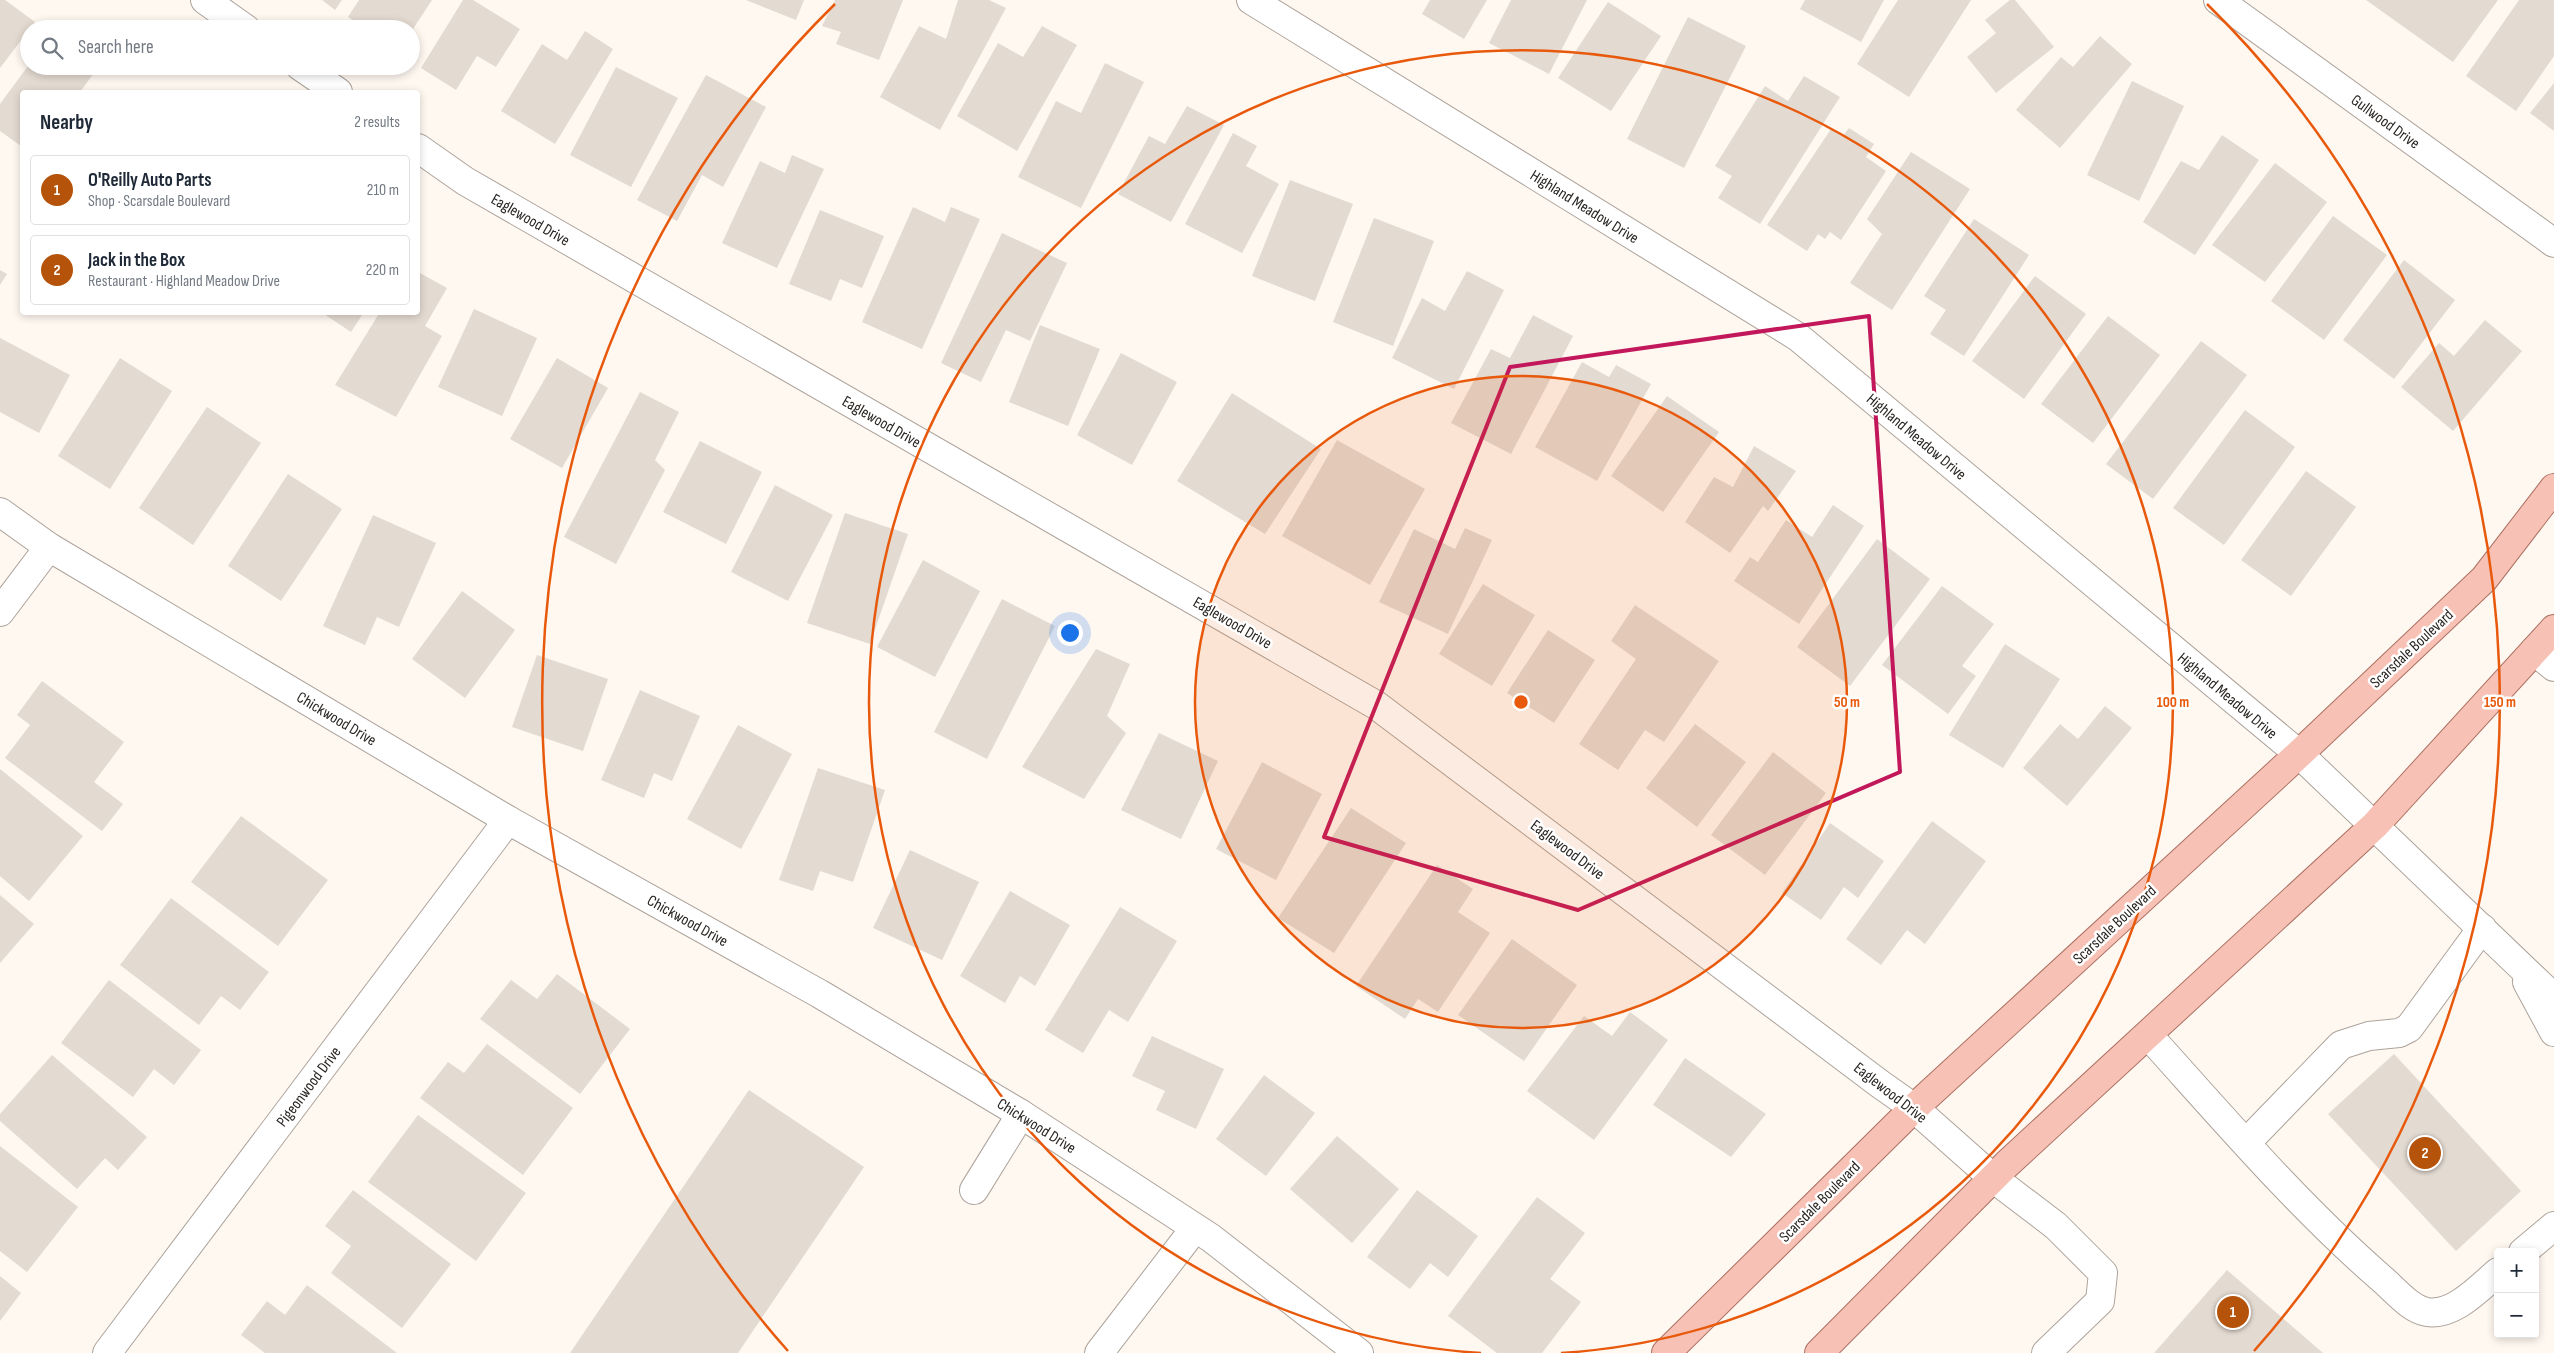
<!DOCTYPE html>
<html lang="en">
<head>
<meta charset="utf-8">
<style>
  :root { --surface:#fff; --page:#f2f2f3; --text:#1f2937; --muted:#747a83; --line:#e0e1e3; --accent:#b45309 }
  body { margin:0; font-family:"Sofia Sans Condensed",sans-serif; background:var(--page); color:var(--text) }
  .controls { position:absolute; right:15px; bottom:15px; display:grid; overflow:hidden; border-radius:5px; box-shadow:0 2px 8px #0003 }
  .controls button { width:45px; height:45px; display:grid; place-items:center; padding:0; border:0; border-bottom:1px solid var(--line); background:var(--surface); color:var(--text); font:25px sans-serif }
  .you { position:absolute; left:1069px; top:632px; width:18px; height:18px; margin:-12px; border:4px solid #fff; border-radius:50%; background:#1a73e8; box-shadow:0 0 0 8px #1a73e833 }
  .badge { display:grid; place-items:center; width:32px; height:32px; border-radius:50%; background:var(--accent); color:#fff; font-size:16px; font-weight:700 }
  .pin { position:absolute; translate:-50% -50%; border:2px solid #fff; box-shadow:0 1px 5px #0006 }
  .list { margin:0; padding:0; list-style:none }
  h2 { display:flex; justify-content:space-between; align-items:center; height:65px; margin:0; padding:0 20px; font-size:21px }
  h2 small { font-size:16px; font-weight:400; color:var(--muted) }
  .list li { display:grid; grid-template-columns:32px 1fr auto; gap:15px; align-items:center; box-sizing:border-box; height:70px; margin:0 10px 10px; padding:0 10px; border:1px solid var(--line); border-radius:5px }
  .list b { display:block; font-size:19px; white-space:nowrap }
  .list p { margin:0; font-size:16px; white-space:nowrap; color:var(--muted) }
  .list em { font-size:16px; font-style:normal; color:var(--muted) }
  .icon { flex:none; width:28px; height:28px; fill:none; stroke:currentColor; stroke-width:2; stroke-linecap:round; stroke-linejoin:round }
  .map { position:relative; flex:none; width:2554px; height:1353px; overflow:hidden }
  .search { position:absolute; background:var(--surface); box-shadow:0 2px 8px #0003; left:20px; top:20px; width:400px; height:55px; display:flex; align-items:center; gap:12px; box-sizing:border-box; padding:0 18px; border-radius:28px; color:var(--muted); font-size:19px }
  .panel { position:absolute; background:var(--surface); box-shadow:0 2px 8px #0003; left:20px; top:90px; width:400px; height:225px; border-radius:5px }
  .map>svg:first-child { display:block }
</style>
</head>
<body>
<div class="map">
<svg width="2554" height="1353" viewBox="0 0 2554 1353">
  <rect width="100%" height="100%" fill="#fff8f1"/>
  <!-- building -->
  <g fill="#e3dad1">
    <polygon points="0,0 5,0 35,22 0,68"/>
    <polygon points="322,0 342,0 335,10"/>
    <polygon points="359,0 432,0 413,29 366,29 348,17"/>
    <polygon points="463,0 473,0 520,29 496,67 477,56 456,90 421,68"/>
    <polygon points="746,0 804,0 796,20"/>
    <polygon points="835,0 903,0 879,60 836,44 841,32 822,26"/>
    <polygon points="958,0 989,0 1006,8 940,130 880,97 919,26 946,39"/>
    <polygon points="1430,0 1487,0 1464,39 1422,14"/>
    <polygon points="1511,0 1587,0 1549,74 1489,43"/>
    <polygon points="1805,0 1884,0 1861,42 1800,9"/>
    <polygon points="1898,0 1971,0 1909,97 1857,64"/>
    <polygon points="2010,0 2015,0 2054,47 1996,93 1967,57 1996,33 1985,20"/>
    <polygon points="2366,0 2498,0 2453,62"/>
    <polygon points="2519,0 2554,0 2554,56 2516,111 2466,76"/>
    <polygon points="1608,2 1661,36 1611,111 1558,78"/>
    <polygon points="1688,17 1746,46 1684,168 1627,139"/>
    <polygon points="1042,26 1077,45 1017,151 957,116 998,43 1023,57"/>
    <polygon points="585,31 613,49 555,144 501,111 542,44 567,60"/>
    <polygon points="2100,36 2132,64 2060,148 2016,110 2061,57 2073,67"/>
    <polygon points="1105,63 1144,82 1081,208 1018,177 1056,101 1081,113"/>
    <polygon points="28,66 99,66 80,92 22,92 21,146 0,131 0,104"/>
    <polygon points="616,67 678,98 631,187 570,155"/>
    <polygon points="706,75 766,107 723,187 702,175 677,221 637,200"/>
    <polygon points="1804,76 1840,97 1760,224 1718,198 1732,176 1715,166 1765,86 1788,101"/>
    <polygon points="2132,81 2184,106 2139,201 2087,175"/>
    <polygon points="2554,83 2554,131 2530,113"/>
    <polygon points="1187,106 1224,125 1171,222 1118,194 1149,136 1165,144"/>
    <polygon points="1849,128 1874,144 1866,157 1886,171 1841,240 1830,232 1825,239 1818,234 1807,251 1767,225 1831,129 1843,136"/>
    <polygon points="1233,133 1257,146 1246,166 1279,184 1242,253 1185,224"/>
    <polygon points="2222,135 2259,160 2195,255 2143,222 2181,161 2199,170"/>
    <polygon points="1911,152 1970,189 1892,310 1850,283 1882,234 1867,219"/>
    <polygon points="792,155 824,169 777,268 722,243 760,161 785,173"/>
    <polygon points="2275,163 2327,202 2265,282 2212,245"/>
    <polygon points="1290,180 1353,204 1315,301 1252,276"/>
    <polygon points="913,207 945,222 951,207 980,219 922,349 862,322"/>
    <polygon points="820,210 884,236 862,288 840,279 831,301 789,284"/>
    <polygon points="2333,216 2387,255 2324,340 2271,301"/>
    <polygon points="1374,218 1434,241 1393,346 1333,322"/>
    <polygon points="1974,219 2029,255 1964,356 1930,334 1946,310 1924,296"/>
    <polygon points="1002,233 1067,263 1030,341 1006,330 981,382 941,363"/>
    <polygon points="2404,260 2455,300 2394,379 2343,340"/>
    <polygon points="0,270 7,274 0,285"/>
    <polygon points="1467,271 1504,290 1454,389 1392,358 1422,298 1445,311"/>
    <polygon points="418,272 447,288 425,326 442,336 396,417 335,385 380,312 418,312"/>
    <polygon points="2035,276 2086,314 2024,399 1972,361"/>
    <polygon points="474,309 537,338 502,416 438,387"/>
    <polygon points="321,312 364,312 351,332"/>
    <polygon points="1533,315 1573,336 1511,454 1451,423 1491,349 1510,358"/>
    <polygon points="2108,316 2160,355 2093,443 2041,404"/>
    <polygon points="2485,320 2522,351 2453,431 2401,387 2439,343 2454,356"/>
    <polygon points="1040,325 1100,349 1068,426 1009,402"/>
    <polygon points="0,338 70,375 39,433 0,412"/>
    <polygon points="2201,341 2247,375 2153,499 2106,464"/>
    <polygon points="1121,353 1177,382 1132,465 1077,435"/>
    <polygon points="120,358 172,391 110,489 58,456"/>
    <polygon points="557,358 608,388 562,468 510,439"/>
    <polygon points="1582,362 1609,377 1616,365 1651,384 1597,481 1535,447"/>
    <polygon points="640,392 679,412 655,460 665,470 616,564 564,537"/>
    <polygon points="1232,393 1321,449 1265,534 1177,481"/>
    <polygon points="1667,396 1719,432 1663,512 1611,476"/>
    <polygon points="207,407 261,443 193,545 139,508"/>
    <polygon points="2245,410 2295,447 2224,545 2173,508"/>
    <polygon points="1337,440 1425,489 1370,585 1282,536"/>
    <polygon points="700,441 762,472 726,544 663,512"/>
    <polygon points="1754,446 1796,471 1768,511 1763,506 1730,553 1685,522 1714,477 1733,487"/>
    <polygon points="2306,471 2356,507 2291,596 2241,560"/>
    <polygon points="288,474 342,509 281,601 228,566"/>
    <polygon points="775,485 833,515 788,601 731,572"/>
    <polygon points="1833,505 1864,526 1799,624 1734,581 1750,557 1758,562 1786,520 1812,537"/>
    <polygon points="845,513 908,534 870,644 807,623"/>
    <polygon points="373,515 436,543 399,627 377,617 365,645 323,626"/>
    <polygon points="1465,528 1492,540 1448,634 1379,602 1414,529 1455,549"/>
    <polygon points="1877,539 1930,579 1850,686 1797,647"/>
    <polygon points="923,560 980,591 935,677 877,647"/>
    <polygon points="1483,584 1535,615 1492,686 1439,654"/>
    <polygon points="1942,586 1994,624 1962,666 1976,676 1948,714 1882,665"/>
    <polygon points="462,591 515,630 465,698 412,659"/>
    <polygon points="1002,599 1055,626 987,759 934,732"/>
    <polygon points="1635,605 1719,661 1664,742 1645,730 1618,770 1579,744 1636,659 1611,641"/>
    <polygon points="1548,630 1595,660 1554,723 1507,693"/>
    <polygon points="2005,644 2060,679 2003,768 1949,735"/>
    <polygon points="1096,649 1130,664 1107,716 1126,733 1084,799 1022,767"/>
    <polygon points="537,655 608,679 583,751 512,727"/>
    <polygon points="42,681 124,742 94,782 123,804 102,831 5,758 30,725 17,715"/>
    <polygon points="640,690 700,716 672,781 654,773 644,798 601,780"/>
    <polygon points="2105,706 2132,728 2067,806 2023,768 2060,724 2078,739"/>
    <polygon points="1695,724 1746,762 1697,827 1646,788"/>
    <polygon points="738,725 792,754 741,849 687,819"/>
    <polygon points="1159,733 1218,761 1181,839 1121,810"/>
    <polygon points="1773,752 1826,793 1765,875 1711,835"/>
    <polygon points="1262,762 1322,794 1276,880 1216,849"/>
    <polygon points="818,768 885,790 853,882 820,871 813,891 779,880"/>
    <polygon points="0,769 83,836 29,901 0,876"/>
    <polygon points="1351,808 1406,843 1334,953 1278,918"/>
    <polygon points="241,816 328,880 278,946 191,882"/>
    <polygon points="1932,821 1986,861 1925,944 1907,930 1881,965 1846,939"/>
    <polygon points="1830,823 1884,861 1858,898 1844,887 1821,920 1782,893"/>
    <polygon points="910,850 979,882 942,960 873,928"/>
    <polygon points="1437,865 1473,889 1458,912 1490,933 1438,1012 1418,999 1405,1019 1356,986"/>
    <polygon points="1010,891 1070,925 1035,986 1020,976 1005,1003 960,976"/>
    <polygon points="0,895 34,924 0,963"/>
    <polygon points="171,898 269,972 240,1010 221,996 199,1025 120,965"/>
    <polygon points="1120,907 1177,941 1128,1022 1109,1010 1083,1053 1045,1030"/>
    <polygon points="1512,939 1577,985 1524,1061 1458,1015"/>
    <polygon points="557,974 630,1029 580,1094 480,1019 511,980 537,999"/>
    <polygon points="109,980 201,1050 174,1085 154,1069 133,1097 61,1043"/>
    <polygon points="1630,1012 1668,1040 1594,1140 1527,1091 1584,1016 1612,1036"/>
    <polygon points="1152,1036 1224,1069 1196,1129 1156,1110 1165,1091 1132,1076"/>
    <polygon points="487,1044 573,1108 523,1175 420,1098 448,1062 464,1073"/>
    <polygon points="2394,1054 2521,1191 2456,1251 2328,1114"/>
    <polygon points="52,1055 147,1137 118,1170 105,1158 77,1189 0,1121 0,1114"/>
    <polygon points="1685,1058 1766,1114 1731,1157 1653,1105"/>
    <polygon points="1264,1075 1315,1113 1266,1176 1216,1139"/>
    <polygon points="749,1090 864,1167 738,1353 570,1353"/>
    <polygon points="418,1115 526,1193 476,1261 368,1182"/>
    <polygon points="1337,1136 1399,1189 1352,1243 1290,1189"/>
    <polygon points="0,1146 78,1207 27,1272 0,1251"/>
    <polygon points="353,1190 451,1264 402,1328 331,1273 351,1246 325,1226"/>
    <polygon points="1417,1190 1478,1236 1448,1277 1430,1263 1410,1289 1367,1257"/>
    <polygon points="1537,1197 1585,1233 1550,1279 1581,1302 1542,1353 1497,1353 1448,1316"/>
    <polygon points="2227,1270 2323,1353 2154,1353"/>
    <polygon points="0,1276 21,1293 0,1321"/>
    <polygon points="307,1285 397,1353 265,1353 241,1335 267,1301 285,1315"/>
  </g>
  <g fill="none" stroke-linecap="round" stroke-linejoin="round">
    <defs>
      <g id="minor">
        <polyline points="205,0 246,29"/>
        <polyline points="1251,0 1798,337 2299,754 2554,998"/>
        <polyline points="2218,0 2554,243"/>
        <polyline points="300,66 338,92"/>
        <polyline points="418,148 465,181 1376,705 1880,1084 1914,1108 1993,1178 2056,1226 2103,1273 2100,1301 2046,1353"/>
        <polyline points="0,512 49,547 508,820 820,994 1021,1114 1211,1238 1359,1353"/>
        <polyline points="0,612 49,547"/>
        <polyline points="2534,651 2554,667"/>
        <polyline points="2527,982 2554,1032"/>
        <path d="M2148,1035C2223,1118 2297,1205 2382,1279C2395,1290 2410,1309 2427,1312C2454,1316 2479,1288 2498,1272"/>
        <polyline points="2246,1143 2341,1045 2369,1036 2399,1033 2409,1028 2482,928"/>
        <polyline points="974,1190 1021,1114"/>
        <polyline points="2523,1252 2554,1226"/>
        <polyline points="107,1353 508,820"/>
        <polyline points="1099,1353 1195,1228"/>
      </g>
      <g id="major">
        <polyline points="1666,1353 1914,1108 2299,754 2484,579 2554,488"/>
        <polyline points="1819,1353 2007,1164 2375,825 2554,629"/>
      </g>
    </defs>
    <!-- minor casing -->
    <use href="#minor" stroke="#aca39b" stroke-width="30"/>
    <!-- major casing -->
    <use href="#major" stroke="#ac7062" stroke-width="30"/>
    <!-- minor -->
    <use href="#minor" stroke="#fff" stroke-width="28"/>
    <!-- major -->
    <use href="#major" stroke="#f7c1b5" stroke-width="28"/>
  </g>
  <!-- marked area -->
  <path fill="none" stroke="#c2185b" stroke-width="4" stroke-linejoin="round" d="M1869,316L1900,772L1578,910L1324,837L1510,367Z"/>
  <!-- distance rings -->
  <circle cx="1521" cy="702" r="326" fill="#e8590c" fill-opacity=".12"/>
  <g fill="none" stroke="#e8590c" stroke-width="2.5">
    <circle cx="1521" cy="702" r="326"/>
    <path d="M1481 1353A652 652 0 1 1 1561 1353"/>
    <path d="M788 1351A979 979 0 0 1 835 4M2207 4A979 979 0 0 1 2254 1351"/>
  </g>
  <g text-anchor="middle" stroke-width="5" stroke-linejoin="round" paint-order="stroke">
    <!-- street labels -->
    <g font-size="16" fill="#292522" stroke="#fff">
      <text transform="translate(2386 121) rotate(36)" y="6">Gullwood Drive</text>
      <text transform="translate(1585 206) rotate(32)" y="6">Highland Meadow Drive</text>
      <text transform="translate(531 219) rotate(30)" y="6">Eaglewood Drive</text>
      <text transform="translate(882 421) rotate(30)" y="6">Eaglewood Drive</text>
      <text transform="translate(1917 436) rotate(40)" y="6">Highland Meadow Drive</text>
      <text transform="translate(1233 622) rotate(30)" y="6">Eaglewood Drive</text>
      <text transform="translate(2411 648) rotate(-43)" y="6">Scarsdale Boulevard</text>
      <text transform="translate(2228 695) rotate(40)" y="6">Highland Meadow Drive</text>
      <text transform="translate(337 718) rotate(31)" y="6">Chickwood Drive</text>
      <text transform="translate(1568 849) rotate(37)" y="6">Eaglewood Drive</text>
      <text transform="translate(688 920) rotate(29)" y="6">Chickwood Drive</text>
      <text transform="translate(2114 924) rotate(-43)" y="6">Scarsdale Boulevard</text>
      <text transform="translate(308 1086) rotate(-53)" y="6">Pigeonwood Drive</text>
      <text transform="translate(1891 1092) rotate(38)" y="6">Eaglewood Drive</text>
      <text transform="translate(1037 1125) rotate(32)" y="6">Chickwood Drive</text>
      <text transform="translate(1819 1201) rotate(-45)" y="6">Scarsdale Boulevard</text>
    </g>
  </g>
  <circle cx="1521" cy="702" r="8" fill="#e8590c" stroke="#fff" stroke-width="2.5"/>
  <g font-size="15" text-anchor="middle" font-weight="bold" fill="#e8590c" stroke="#fff" stroke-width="5" stroke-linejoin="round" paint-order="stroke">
    <text x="1847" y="707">50 m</text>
    <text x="2173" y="707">100 m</text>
    <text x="2500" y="707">150 m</text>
  </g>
</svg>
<div class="controls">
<button>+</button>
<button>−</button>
</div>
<div class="you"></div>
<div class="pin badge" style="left:2233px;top:1312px">1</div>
<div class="pin badge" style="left:2425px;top:1153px">2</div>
<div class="search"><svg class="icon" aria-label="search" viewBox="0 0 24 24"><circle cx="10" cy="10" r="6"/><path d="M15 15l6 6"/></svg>Search here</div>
<section class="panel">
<h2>Nearby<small>2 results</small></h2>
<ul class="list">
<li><span class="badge">1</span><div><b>O'Reilly Auto Parts</b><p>Shop · Scarsdale Boulevard</p></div><em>210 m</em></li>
<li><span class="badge">2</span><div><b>Jack in the Box</b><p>Restaurant · Highland Meadow Drive</p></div><em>220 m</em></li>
</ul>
</section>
</div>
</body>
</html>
